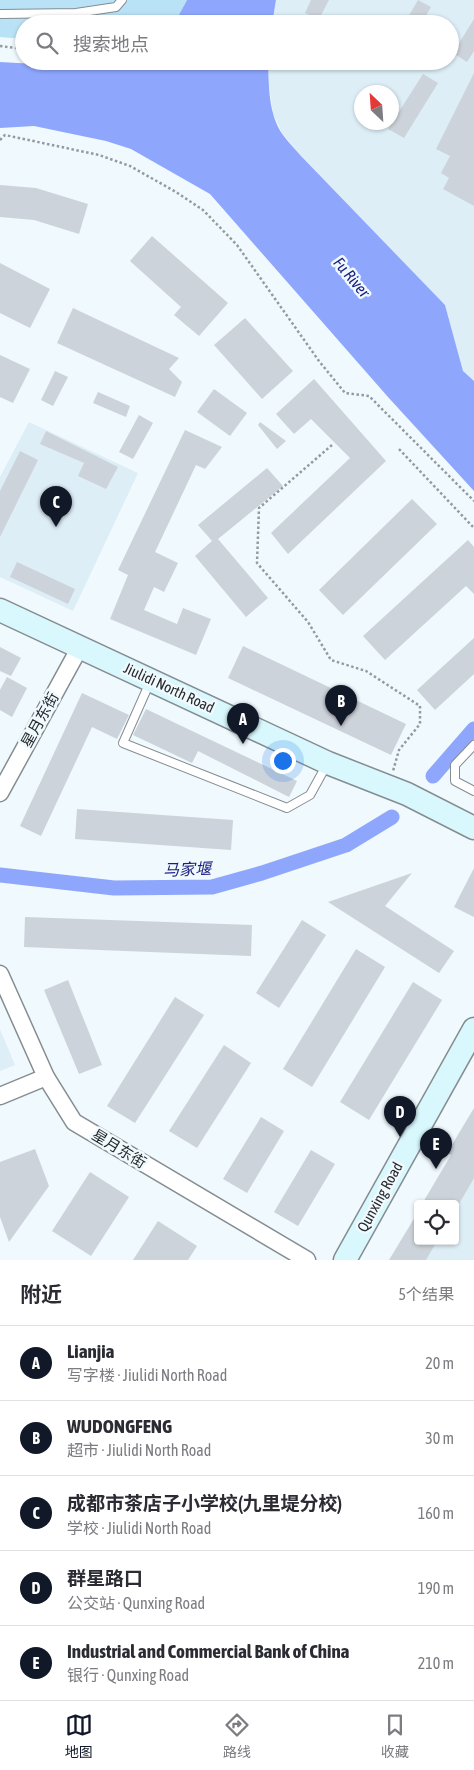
<!DOCTYPE html>
<html lang="zh">
<head>
<meta charset="utf-8">
<style>
  :root { --surface:#fff; --page:#f7f7f7; --text:#2b2b33; --muted:#7c7c81; --line:#e1e1e2; --accent:#111827 }
  body { margin:0; font-family:"Asap Condensed","Noto Sans SC",sans-serif; background:var(--page); color:var(--text) }
  .controls { position:absolute; right:15px; bottom:15px; display:grid; overflow:hidden; border-radius:5px; box-shadow:0 1px 4px #0004 }
  .controls button { width:45px; height:45px; display:grid; place-items:center; padding:0; border:0; border-bottom:1px solid var(--line); background:var(--surface); color:var(--text); font:25px sans-serif }
  .compass { position:absolute; left:354px; top:85px; width:45px; height:45px; border-radius:50%; background:var(--surface); box-shadow:0 1px 4px #0004; rotate:335deg }
  .you { position:absolute; left:282px; top:760px; width:18px; height:18px; margin:-12px; border:4px solid #fff; border-radius:50%; background:#1a73e8; box-shadow:0 0 0 8px #1a73e833 }
  .badge { display:grid; place-items:center; width:32px; height:32px; border-radius:50%; background:var(--accent); color:#fff; font-size:16px; font-weight:700 }
  .pin { position:absolute; translate:-50% -41px; filter:drop-shadow(0 1px 2px #0008) }
  .pin::after { content:''; position:absolute; top:26px; width:18px; height:15px; background:inherit; clip-path:polygon(0 0,100% 0,50% 100%) }
  .list { margin:0; padding:0; list-style:none }
  h2 { display:flex; justify-content:space-between; align-items:center; height:65px; margin:0; padding:0 20px; font-size:21px }
  h2 small { font-size:16px; font-weight:400; color:var(--muted) }
  .list li { display:grid; grid-template-columns:32px 1fr auto; gap:15px; align-items:center; box-sizing:border-box; height:75px; padding:0 20px; border-top:1px solid var(--line) }
  .list b { display:block; font-size:19px; white-space:nowrap }
  .list p { margin:0; font-size:16px; white-space:nowrap; color:var(--muted) }
  .list em { font-size:16px; font-style:normal; color:var(--muted) }
  .icon { flex:none; width:28px; height:28px; fill:none; stroke:currentColor; stroke-width:2; stroke-linecap:round; stroke-linejoin:round }
  .map { position:relative; flex:none; width:474px; height:1260px; overflow:hidden }
  .search { position:absolute; background:var(--surface); box-shadow:0 1px 4px #0004; left:15px; right:15px; top:15px; height:55px; display:flex; align-items:center; gap:12px; box-sizing:border-box; padding:0 18px; border-radius:28px; color:var(--muted); font-size:19px }
  .sheet { height:440px; background:var(--surface) }
  nav { display:flex; justify-content:space-around; align-items:center; box-sizing:border-box; height:70px; border-top:1px solid var(--line); background:var(--surface); font-size:14px; color:var(--muted) }
  nav a { display:grid; justify-items:center; gap:2px }
  nav .on { color:var(--accent) }
  .map>svg:first-child { display:block }
</style>
</head>
<body>
<div class="map">
<svg width="474" height="1260" viewBox="0 0 474 1260">
  <rect width="100%" height="100%" fill="#f0f9fd"/>
  <!-- built -->
  <g fill="#ddeef7" fill-rule="evenodd">
    <path d="M276,0H474V381L463,371L445,305L301,156L282,133L273,113L269,85L268,61H450V24H272ZM362,92H392V122H362Z"/>
    <polygon points="29,422 138,473 73,611 0,577 0,477"/>
    <polygon points="0,1029 15,1065 0,1071"/>
    <polygon points="474,1122 474,1260 390,1260 418,1241 455,1241 455,1204"/>
  </g>
  <!-- green -->
  <polygon fill="#bae2f7" points="0,0 187,0 174,24 24,24 24,39 0,37"/>
  <!-- water -->
  <g fill="#8ea7fd">
    <polygon points="187,0 276,0 272,24 174,24"/>
    <path d="M137,61H268C269,85 268,114 283,135C288,142 295,149 301,156L445,305L463,371L474,381V491L388,397L210,194L131,149L106,141L34,126L0,128V62L108,68Z"/>
  </g>
  <g fill="none" stroke-linecap="round" stroke-linejoin="round">
    <!-- canal -->
    <g stroke="#8ea7fd" stroke-width="15">
      <polyline points="433,776 474,729"/>
      <polyline points="0,875 114,888 212,887 262,873 346,845 392,817"/>
    </g>
  </g>
  <!-- building -->
  <g fill="#cdd3da">
    <polygon points="311,0 329,0 319,19 305,13"/>
    <polygon points="418,0 431,7 421,24 404,24"/>
    <polygon points="474,19 474,51 467,62 453,53"/>
    <polygon points="474,73 474,206 443,189 449,178 441,173 450,156 436,149"/>
    <polygon points="423,74 438,83 404,138 388,129"/>
    <polygon points="0,185 36,188 88,204 79,234 34,220 0,217"/>
    <polygon points="152,236 228,303 199,336 174,315 181,307 130,261"/>
    <polygon points="0,263 50,289 30,328 0,313"/>
    <polygon points="73,308 179,358 169,369 182,382 175,397 57,343"/>
    <polygon points="245,318 293,371 262,399 214,345"/>
    <polygon points="0,355 30,369 13,403 0,397"/>
    <polygon points="55,371 68,377 53,406 41,400"/>
    <polygon points="314,379 386,461 288,554 271,533 350,458 311,419 294,434 276,414"/>
    <polygon points="214,389 247,413 230,436 197,412"/>
    <polygon points="98,392 130,406 126,417 93,403"/>
    <polygon points="139,415 153,423 133,459 119,452"/>
    <polygon points="260,422 286,441 277,449 258,425"/>
    <polygon points="185,430 222,447 205,469 196,465 155,552 178,563 164,592 154,587 144,610 177,624 183,608 211,619 196,655 110,619 128,575 118,570"/>
    <polygon points="46,431 118,467 106,489 78,476 84,463 40,444"/>
    <polygon points="20,451 38,460 0,537 0,491"/>
    <polygon points="267,468 283,486 218,539 268,598 246,617 195,556 212,541 198,525"/>
    <polygon points="412,499 437,524 343,615 319,590"/>
    <polygon points="468,540 474,547 474,594 466,586 385,660 363,636"/>
    <polygon points="17,562 75,589 68,604 10,577"/>
    <polygon points="474,638 474,674 435,710 417,690"/>
    <polygon points="243,646 406,724 391,755 228,678"/>
    <polygon points="0,647 21,658 11,676 0,671"/>
    <polygon points="7,677 27,688 12,717 0,710 0,690"/>
    <polygon points="82,693 129,715 117,739 92,727 41,836 20,826"/>
    <polygon points="146,709 297,781 289,797 198,751 192,763 133,735"/>
    <polygon points="77,809 233,820 231,850 75,839"/>
    <polygon points="474,868 474,917 454,907"/>
    <polygon points="412,873 385,906 454,951 439,973 328,902"/>
    <polygon points="25,917 252,925 251,956 24,947"/>
    <polygon points="302,920 326,935 279,1008 256,993"/>
    <polygon points="356,949 385,967 312,1087 283,1069"/>
    <polygon points="68,980 102,1065 79,1074 44,990"/>
    <polygon points="413,982 442,1000 369,1120 340,1102"/>
    <polygon points="175,997 204,1015 135,1123 107,1106"/>
    <polygon points="224,1045 251,1063 197,1148 169,1131"/>
    <polygon points="474,1108 474,1178 459,1204 422,1204 451,1155 447,1153"/>
    <polygon points="261,1117 284,1131 247,1193 223,1179"/>
    <polygon points="35,1149 49,1186 9,1242 0,1217 0,1162"/>
    <polygon points="311,1150 335,1164 298,1226 274,1212"/>
    <polygon points="90,1172 129,1197 91,1256 52,1231"/>
    <polygon points="418,1212 418,1241 437,1241 426,1260 389,1260"/>
    <polygon points="158,1221 197,1246 188,1260 133,1260"/>
  </g>
  <g fill="none" stroke-linecap="round" stroke-linejoin="round">
    <defs>
      <g id="lane">
        <polyline points="0,14 76,13 116,7 122,0"/>
        <polyline points="150,682 123,743 287,808 310,795 326,766"/>
        <polyline points="474,745 455,765 455,781 474,791"/>
      </g>
      <g id="street">
        <polyline points="0,793 80,647"/>
        <polyline points="0,974 46,1077 74,1122 307,1260"/>
        <polyline points="0,1096 46,1077"/>
      </g>
      <g id="secondary">
        <polyline points="0,610 328,763 407,794 474,828"/>
        <polyline points="345,1260 474,1029"/>
      </g>
    </defs>
    <!-- lane casing -->
    <use href="#lane" stroke="#858d91" stroke-width="10"/>
    <!-- street casing -->
    <use href="#street" stroke="#858d91" stroke-width="19"/>
    <!-- secondary casing -->
    <use href="#secondary" stroke="#858d91" stroke-width="25"/>
    <!-- path -->
    <g stroke="#949a9d" stroke-width="2.5" stroke-dasharray="2.5 2.5" stroke-linecap="butt">
      <polyline points="0,46 24,49"/>
      <polyline points="0,140 5,135 99,155 130,166 176,192 203,210 237,245 319,361 345,393 369,396 474,501"/>
      <polyline points="332,445 259,508 257,563 308,622 331,660 366,671 420,706 420,724 399,750 393,771"/>
      <polyline points="399,449 474,528"/>
    </g>
    <!-- lane -->
    <use href="#lane" stroke="#fff" stroke-width="8"/>
    <!-- street -->
    <use href="#street" stroke="#fff" stroke-width="16"/>
    <!-- secondary -->
    <use href="#secondary" stroke="#d8f8fe" stroke-width="22"/>
  </g>
  <g text-anchor="middle" stroke-width="5" stroke-linejoin="round" paint-order="stroke">
    <!-- street labels -->
    <g font-size="15" fill="#272a2c" stroke="#f0f9fd">
      <text transform="translate(169 688) rotate(25)" y="5">Jiulidi North Road</text>
      <text transform="translate(40 720) rotate(-61)" y="5">星月东街</text>
      <text transform="translate(119 1149) rotate(31)" y="5">星月东街</text>
      <text transform="translate(380 1197) rotate(-61)" y="5">Qunxing Road</text>
    </g>
    <!-- water labels -->
    <g font-size="16" font-style="italic" fill="#1a1e80" stroke="#f0f9fd">
      <text transform="translate(352 277) rotate(50)" y="6">Fu River</text>
      <text transform="translate(187 869) rotate(-2)" y="6">马家堰</text>
    </g>
  </g>
</svg>
<div class="controls">
<button><svg class="icon" aria-label="locate" viewBox="0 0 24 24"><circle cx="12" cy="12" r="6"/><path d="M12 2v4M12 18v4M2 12h4M18 12h4"/></svg></button>
</div>
<svg class="compass" viewBox="-18 -18 36 36"><path d="M0-13l5 13h-10z" fill="#e53935"/><path d="M0 13l5-13h-10z" fill="#7c7c81"/></svg>
<div class="you"></div>
<div class="pin badge" style="left:243px;top:744px">A</div>
<div class="pin badge" style="left:341px;top:726px">B</div>
<div class="pin badge" style="left:56px;top:527px">C</div>
<div class="pin badge" style="left:400px;top:1137px">D</div>
<div class="pin badge" style="left:436px;top:1169px">E</div>
<div class="search"><svg class="icon" aria-label="search" viewBox="0 0 24 24"><circle cx="10" cy="10" r="6"/><path d="M15 15l6 6"/></svg>搜索地点</div>
</div>
<section class="sheet">
<h2>附近<small>5个结果</small></h2>
<ul class="list">
<li><span class="badge">A</span><div><b>Lianjia</b><p>写字楼 · Jiulidi North Road</p></div><em>20 m</em></li>
<li><span class="badge">B</span><div><b>WUDONGFENG</b><p>超市 · Jiulidi North Road</p></div><em>30 m</em></li>
<li><span class="badge">C</span><div><b>成都市茶店子小学校(九里堤分校)</b><p>学校 · Jiulidi North Road</p></div><em>160 m</em></li>
<li><span class="badge">D</span><div><b>群星路口</b><p>公交站 · Qunxing Road</p></div><em>190 m</em></li>
<li><span class="badge">E</span><div><b>Industrial and Commercial Bank of China</b><p>银行 · Qunxing Road</p></div><em>210 m</em></li>
</ul>
</section>
<nav>
<a class="on"><svg class="icon" aria-label="map" viewBox="0 0 24 24"><path d="M3 6l6-2 6 2 6-2v14l-6 2-6-2-6 2zM9 4v14M15 6v14"/></svg>地图</a>
<a><svg class="icon" aria-label="directions" viewBox="0 0 24 24"><path d="M12 3l9 9-9 9-9-9zM9 14v-3h6M13 9l2 2-2 2"/></svg>路线</a>
<a><svg class="icon" aria-label="saved" viewBox="0 0 24 24"><path d="M7 4h10v16l-5-4-5 4z"/></svg>收藏</a>
</nav>
</body>
</html>
